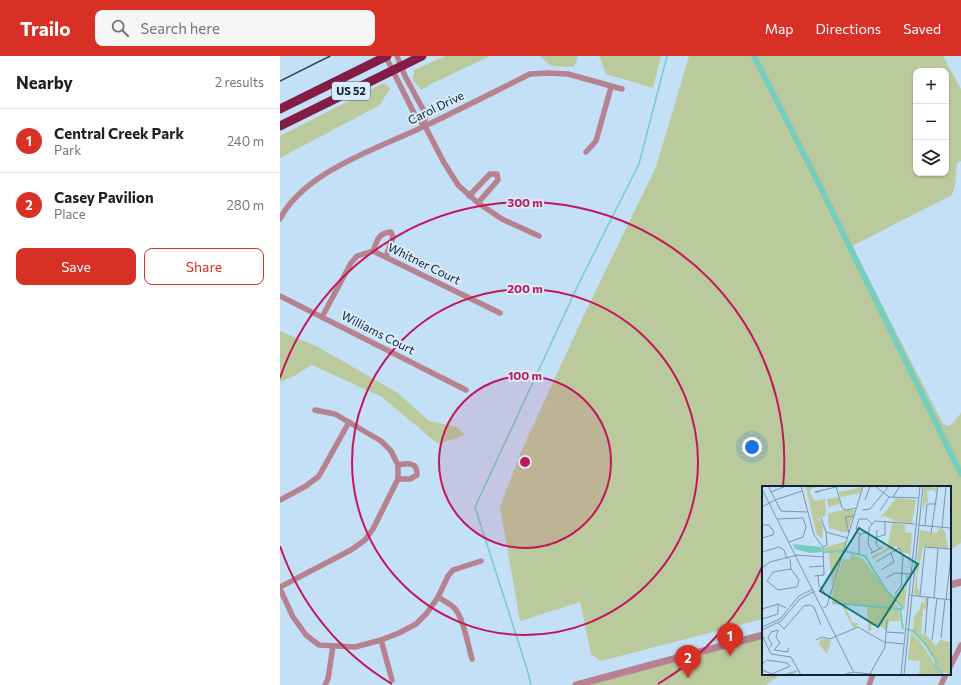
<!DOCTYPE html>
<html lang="en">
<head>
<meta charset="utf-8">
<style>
  :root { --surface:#fff; --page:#f6f6f6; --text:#202124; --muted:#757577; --line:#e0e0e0; --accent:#d93025 }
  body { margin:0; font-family:Commissioner,sans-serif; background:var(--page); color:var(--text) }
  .controls { position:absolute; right:12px; top:12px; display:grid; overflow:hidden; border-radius:8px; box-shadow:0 1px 3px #0004 }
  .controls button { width:36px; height:36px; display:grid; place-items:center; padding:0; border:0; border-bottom:1px solid var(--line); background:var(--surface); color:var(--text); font:20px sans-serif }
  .you { position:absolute; left:472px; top:391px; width:14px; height:14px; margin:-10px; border:3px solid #fff; border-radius:50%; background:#1a73e8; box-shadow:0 0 0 6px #1a73e833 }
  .badge { display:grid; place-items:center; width:26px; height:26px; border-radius:50%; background:var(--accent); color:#fff; font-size:13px; font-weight:700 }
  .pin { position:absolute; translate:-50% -33px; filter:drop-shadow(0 1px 2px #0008) }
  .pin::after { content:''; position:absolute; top:21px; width:14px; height:12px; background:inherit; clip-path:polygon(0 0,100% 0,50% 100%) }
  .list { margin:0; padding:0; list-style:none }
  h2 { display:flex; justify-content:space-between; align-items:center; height:52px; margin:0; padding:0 16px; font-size:17px }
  h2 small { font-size:13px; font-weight:400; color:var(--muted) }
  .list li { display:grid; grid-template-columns:26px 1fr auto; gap:12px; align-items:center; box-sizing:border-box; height:64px; padding:0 16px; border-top:1px solid var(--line) }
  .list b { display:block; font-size:15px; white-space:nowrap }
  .list p { margin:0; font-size:13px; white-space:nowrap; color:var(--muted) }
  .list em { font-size:13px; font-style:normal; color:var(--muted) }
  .actions { display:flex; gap:8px; padding:12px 16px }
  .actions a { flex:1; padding:9px 0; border:1px solid var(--accent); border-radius:8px; text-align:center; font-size:14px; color:var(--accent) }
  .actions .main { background:var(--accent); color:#fff }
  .icon { flex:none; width:22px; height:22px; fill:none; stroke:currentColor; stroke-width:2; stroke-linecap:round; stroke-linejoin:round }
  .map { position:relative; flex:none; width:681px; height:629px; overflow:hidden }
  header { display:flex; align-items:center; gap:24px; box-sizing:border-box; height:56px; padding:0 20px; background:var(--accent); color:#fff }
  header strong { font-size:19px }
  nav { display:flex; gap:22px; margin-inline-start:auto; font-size:14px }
  .search { width:280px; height:36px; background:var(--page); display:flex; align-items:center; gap:10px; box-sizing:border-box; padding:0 14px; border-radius:8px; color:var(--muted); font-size:15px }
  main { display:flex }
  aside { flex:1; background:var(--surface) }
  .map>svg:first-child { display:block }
</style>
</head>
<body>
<header>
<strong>Trailo</strong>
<div class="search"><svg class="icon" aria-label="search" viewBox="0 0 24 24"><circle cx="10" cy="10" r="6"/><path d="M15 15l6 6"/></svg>Search here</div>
<nav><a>Map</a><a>Directions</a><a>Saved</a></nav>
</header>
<main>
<aside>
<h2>Nearby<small>2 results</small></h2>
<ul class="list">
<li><span class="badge">1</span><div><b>Central Creek Park</b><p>Park</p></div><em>240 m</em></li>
<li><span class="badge">2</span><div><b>Casey Pavilion</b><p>Place</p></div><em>280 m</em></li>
</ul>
<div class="actions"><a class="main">Save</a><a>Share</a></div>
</aside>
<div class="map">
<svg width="681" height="629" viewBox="0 0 681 629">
  <rect width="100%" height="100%" fill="#c3e0f7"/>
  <!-- green -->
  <g fill="#bbca9c" fill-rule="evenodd">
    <polygon points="166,0 210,0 151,28 141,34 133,24 134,14"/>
    <polygon points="260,0 298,0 294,11 271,10"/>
    <polygon points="319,0 381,0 373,32 326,18"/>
    <path d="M409,0H663L681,33V105L677,107L675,129L672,139L572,190L663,368L670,370L681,357V487L670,494V431H483V563L321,605L311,598L300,546L240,565L220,451L241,396L304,259L376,111ZM636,15H666V117H636Z"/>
    <polygon points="104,27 110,32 100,49 0,102 0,80"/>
    <polygon points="0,275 38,291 118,337 149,365 177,371 185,379 158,388 102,341 32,309 14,320 0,326"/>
    <polygon points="483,582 483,618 501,618 486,629 309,629"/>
  </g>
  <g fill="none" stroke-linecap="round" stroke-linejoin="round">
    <!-- stream -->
    <polyline stroke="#76cdbe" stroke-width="1.5" points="251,629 247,613 195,451 300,225 359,108 387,0"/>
    <!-- canal -->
    <polyline stroke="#76cdbe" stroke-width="6" points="474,0 537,124 681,418"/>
    <!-- minor -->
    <g stroke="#b6828f" stroke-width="5.5">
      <polyline points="117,0 125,20 145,57 145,70"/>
      <polyline points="106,1 136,61 145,70 163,105 178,129 198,147 222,163 259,180"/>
      <polyline points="306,96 316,85 331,31"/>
      <polyline points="189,140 210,118 217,118 218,124 198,147"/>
      <path d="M0,163C24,116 98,92 143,71C179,54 214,36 250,18L268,17L288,18L342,33"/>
      <path d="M93,195C97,185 98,177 111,176L113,181L106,201"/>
      <polyline points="0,240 186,334"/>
      <polyline points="42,261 71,207 77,200 93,195 220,257"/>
      <path d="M35,354L55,358L101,385L111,395L118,409V423H130L137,419C138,406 128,407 118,409"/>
      <polyline points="0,444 26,430 39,420 69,366"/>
      <polyline points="0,531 71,494 85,484 93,473 118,423"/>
      <polyline points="0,533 13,561 26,579 39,589 75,591 101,584 119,577 136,568 147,557 158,541 168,520 173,514 201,505"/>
      <path d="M158,541C164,545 172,548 176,554C184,564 188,590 192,603"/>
      <polyline points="101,584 112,624"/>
      <polyline points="670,611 681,589"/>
      <polyline points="45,629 48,623 53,590"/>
      <polyline points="589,629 593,618"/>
      <polyline points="661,629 666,618"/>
    </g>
    <!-- tertiary -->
    <g stroke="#b6828f" stroke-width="7">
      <polyline points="670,529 681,526"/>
      <polyline points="296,629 483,579"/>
    </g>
    <!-- trunk -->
    <g stroke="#831c46" stroke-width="9">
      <polyline points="0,53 107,0"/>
      <polyline points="0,70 142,0"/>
    </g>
    <!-- rail -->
    <polyline stroke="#314554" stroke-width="1.5" points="0,25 50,0"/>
  </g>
  <!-- distance rings -->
  <circle cx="245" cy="406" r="86" fill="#c2185b" fill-opacity=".12"/>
  <g fill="none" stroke="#c2185b" stroke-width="2">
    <circle cx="245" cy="406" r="86"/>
    <circle cx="245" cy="406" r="173"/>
    <path d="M483 509A259 259 0 0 1 378 628M112 628A259 259 0 0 1 0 490M0 322A259 259 0 0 1 503 431"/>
  </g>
  <g text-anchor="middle" stroke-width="4" stroke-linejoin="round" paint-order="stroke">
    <!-- shield labels -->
    <rect fill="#d9ecfb" stroke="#4d5f6e" stroke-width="1" x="52" y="26" width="38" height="18" rx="3"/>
    <g font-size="11" font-weight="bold" fill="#112331">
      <text x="71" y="39">US 52</text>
    </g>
    <!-- street labels -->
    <g font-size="12" fill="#112331" stroke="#d9ecfb">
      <text transform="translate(156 52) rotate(-26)" y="4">Carol Drive</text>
      <text transform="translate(144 208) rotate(26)" y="4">Whitner Court</text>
      <text transform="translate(98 277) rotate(27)" y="4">Williams Court</text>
    </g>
  </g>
  <!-- overview -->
  <g transform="translate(482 430)">
    <rect width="189" height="189" fill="#c3e0f7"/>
    <path d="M40,0H55L48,4L49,9L53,15L63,13L64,29L55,34L59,35L61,40L60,53L54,47L44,1ZM162,0L175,2L174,7L172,4L165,5L166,16L163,17L160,29ZM100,1L98,7L78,11L77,6ZM76,11L78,18L66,21L65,13ZM134,12L154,14L150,37L135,36L123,30L119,31ZM80,24H93L85,47L67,42L66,28ZM130,37L144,39L143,46L150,47L147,86V67H141L134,60L110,73V70L125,63ZM178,41L183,45L186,62L161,61L155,90V103L158,105L157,110L152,108L158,44L175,47ZM84,55L70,101L67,65H62V62ZM89,68L101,73L136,120L138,135H128L124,145L119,140L109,139V145H106L105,120L83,119L90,136L95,137L96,140L91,142L80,119L70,118L71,104L81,73L88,74ZM144,89L146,90L142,125L131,111L135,107L140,108L139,103H144ZM163,112H166L164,124L161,122L159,148L164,149L174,160L178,154L189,156V189L179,185L165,161L151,145L152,130L158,123L159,116L163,117ZM149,146L160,158L180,189H157L158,175L146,174ZM62,152L69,155L65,168L57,158L58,154Z" fill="#bbca9c"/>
    <path d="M31,58L59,61L60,66L48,67L33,63Z" fill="#76cdbe"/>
    <path fill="none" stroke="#76cdbe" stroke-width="2" d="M83,65L103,70L125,105L140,121L139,124M62,66L81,65M71,117L138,123L141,143M144,143L151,145L164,159M164,159L174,175V180L182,189M23,189L35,185"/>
    <path fill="none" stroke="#7c94a8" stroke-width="1" d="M6,0L19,25L45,26M39,0L52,49L61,61L62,89L52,90M74,0L80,22L84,24L94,22M113,0L127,11L156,12M0,3L91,185M9,6L24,0M57,6H53L74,1M131,11L138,0M103,14L108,0M0,21L13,14L40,5M100,24L108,23L127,0M118,25L127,11M59,32L64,46L65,59L61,61M15,33L41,32L44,41L41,51L27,56M189,33V56M0,39H7L12,46L11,49L0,52M155,39L189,42M163,39L165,18H174M180,41L184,0M115,44L114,58L118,63M64,46L85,52M87,47L83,31L92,30M169,47L176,0M98,49L94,43L97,33H105L110,38M115,51L123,49V35M110,65L106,58L107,42L113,35L153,38M0,66L17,61L22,64L25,73M111,66L109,67L121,61M97,68V51L100,47H106M34,69L61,71M114,76L137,62L141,70L139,100L133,108M47,81L62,80M0,82L8,76L35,69M119,84L132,76L129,67M56,89L57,100L67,112M124,92L133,87L148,88M5,95L16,104L35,101L37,94L29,83L28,73M5,95L11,86L29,83M147,109L189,114M158,110L163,61L189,63M172,112L176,62M184,113L189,70M61,122L65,120L101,0M0,123L16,118L24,122M0,133L16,128V118M189,136V155M16,137L22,143L42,120L48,119L52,121L59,139M0,141L18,133L37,110L51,103M0,144L19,135L38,113L53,105M124,146L142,147M163,148L166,111M0,149L9,168L29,171L39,189M179,152L183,114M54,154L60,151L68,153L96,141L122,156L141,158M170,154L175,112M8,161L10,158L6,152L9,146L16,144L14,151L18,157L12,164L26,166V162M0,178L5,174L25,177L28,180L10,188L0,184M108,188L123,161L125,134M81,189L91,186L116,189M139,189L158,0M142,189L161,0"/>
    <path fill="#0f766e" fill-opacity="0.15" stroke="#0f766e" stroke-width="2" d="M97,42L156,78L116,141L58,105Z"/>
    <rect width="189" height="189" fill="none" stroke="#112331" stroke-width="2"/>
  </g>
  <circle cx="245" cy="406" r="6" fill="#c2185b" stroke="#d9ecfb" stroke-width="2"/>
  <g font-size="12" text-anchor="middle" font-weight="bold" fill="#c2185b" stroke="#d9ecfb" stroke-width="4" stroke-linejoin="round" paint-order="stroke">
    <text x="245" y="151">300 m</text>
    <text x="245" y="237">200 m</text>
    <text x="245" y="324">100 m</text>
  </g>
</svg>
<div class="controls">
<button>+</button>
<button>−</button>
<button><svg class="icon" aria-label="layers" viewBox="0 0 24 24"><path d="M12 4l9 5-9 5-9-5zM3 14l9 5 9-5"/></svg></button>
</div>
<div class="you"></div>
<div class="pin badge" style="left:450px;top:600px">1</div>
<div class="pin badge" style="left:408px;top:622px">2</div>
</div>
</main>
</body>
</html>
